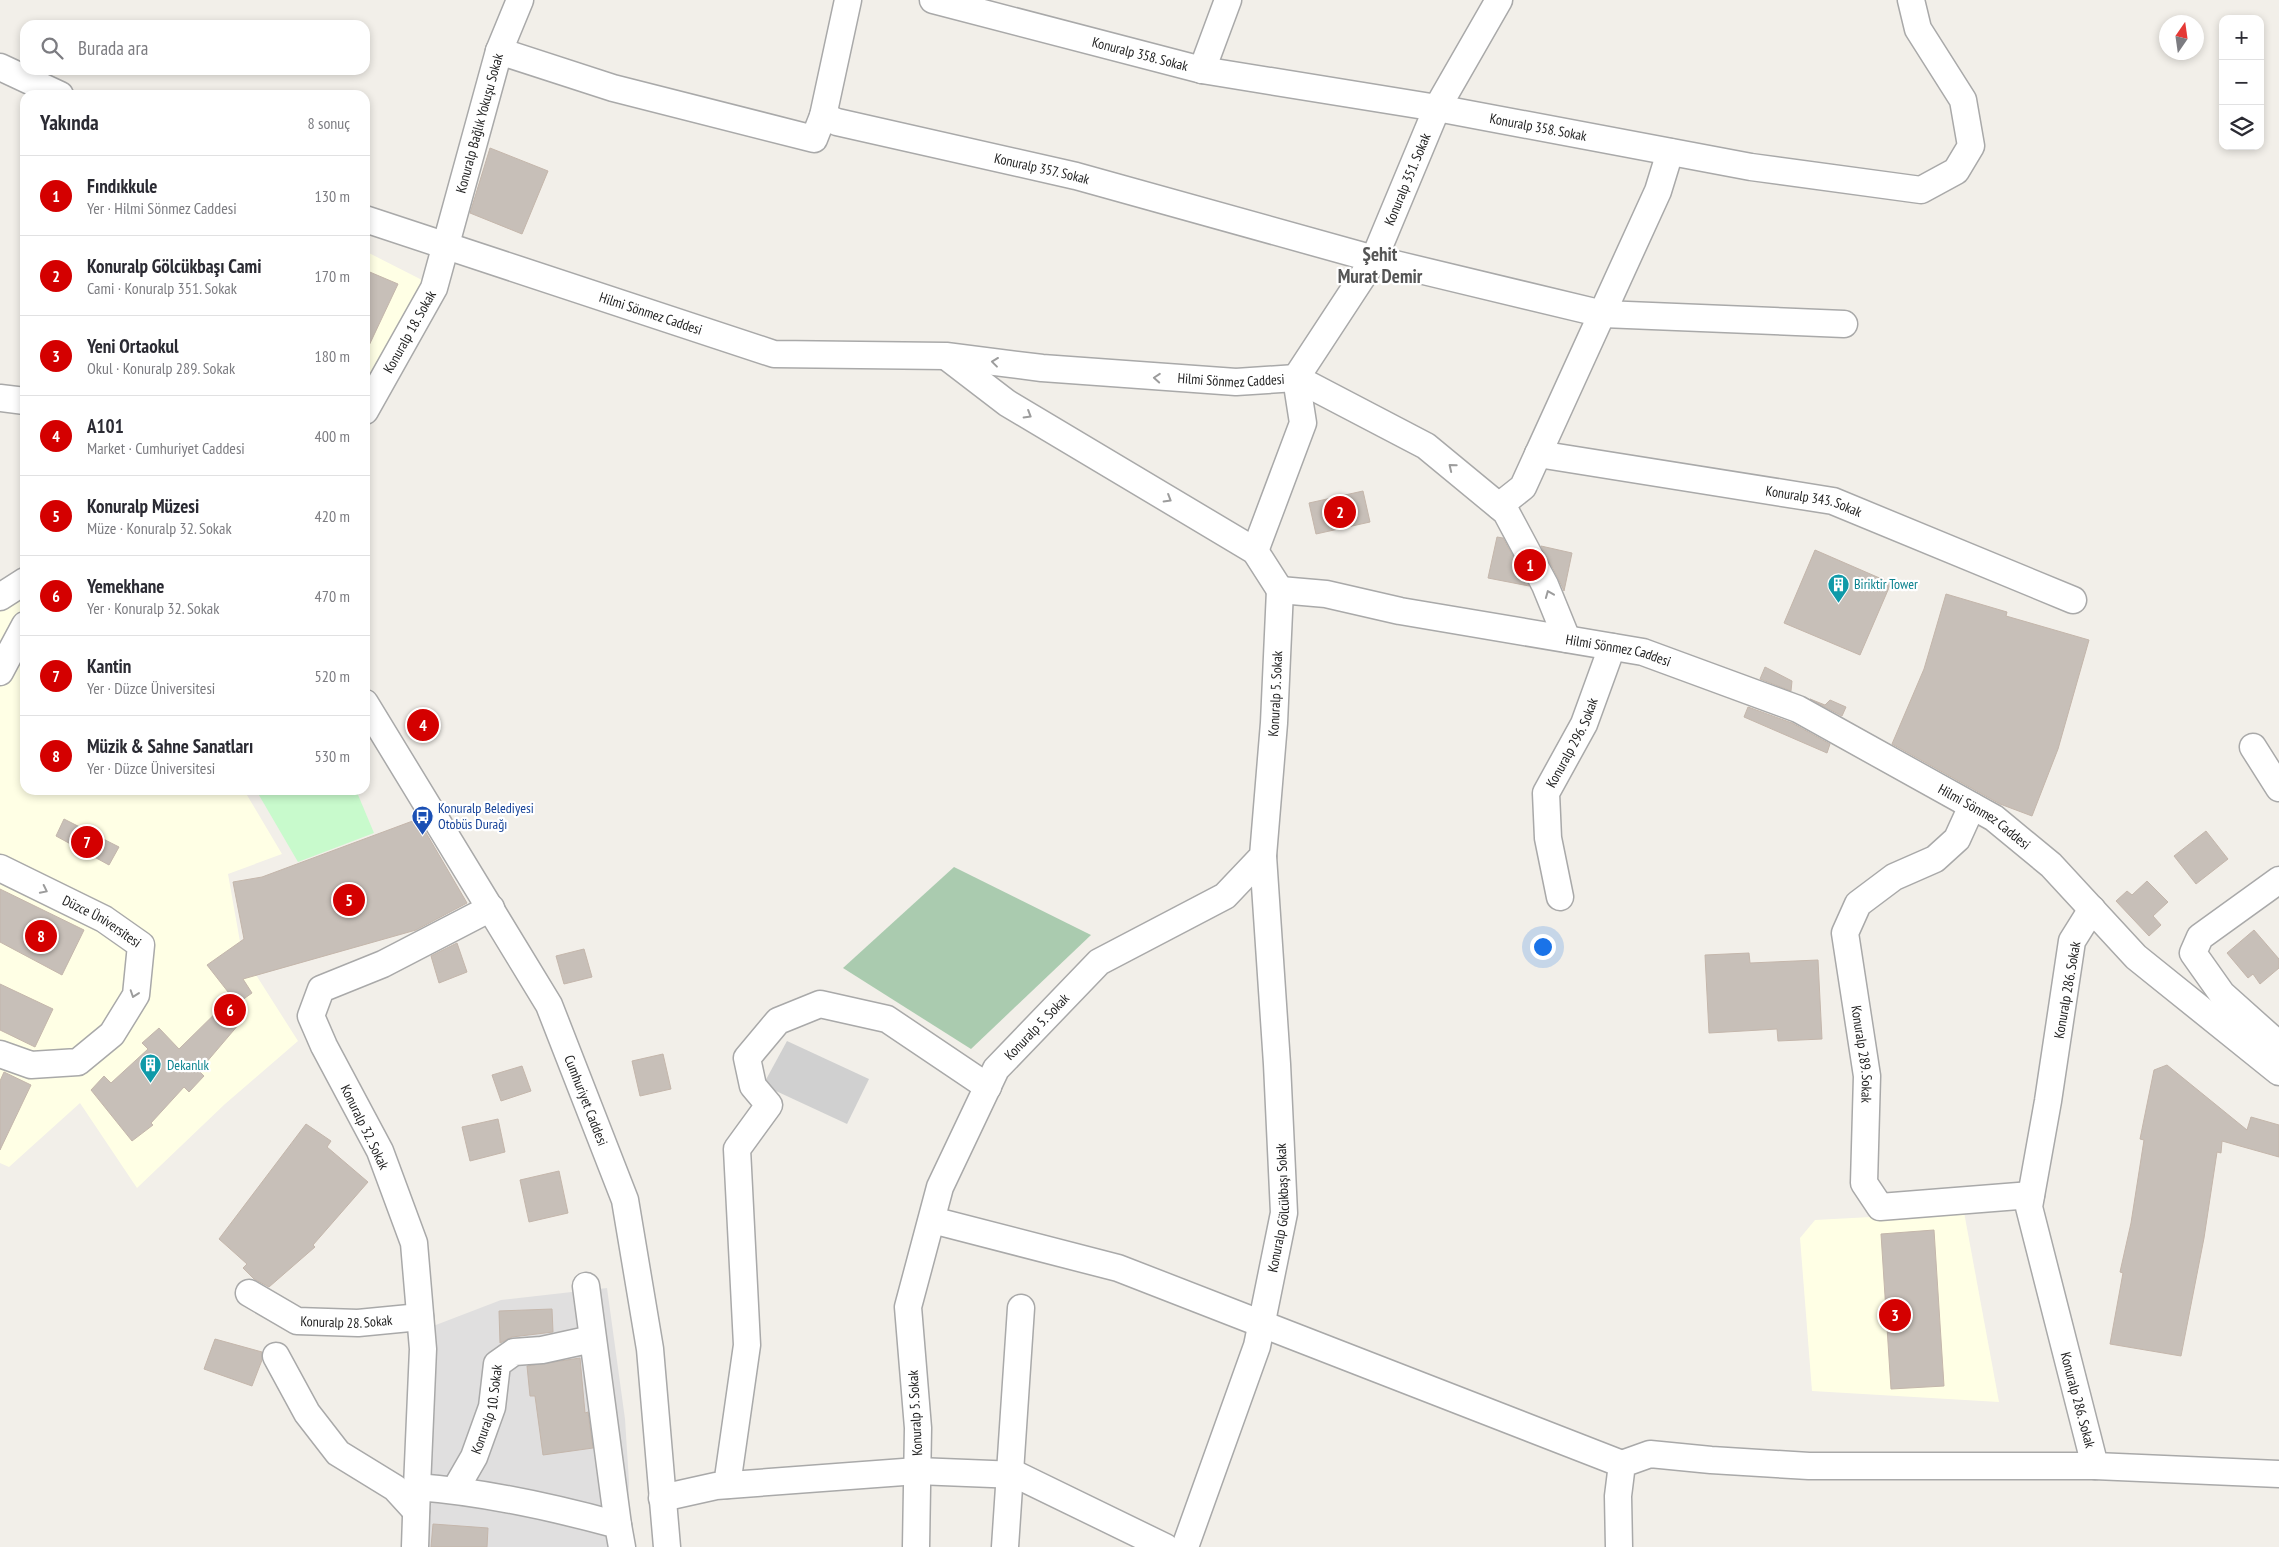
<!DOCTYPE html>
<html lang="tr">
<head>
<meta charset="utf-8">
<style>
  :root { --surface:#fff; --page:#f7f7f7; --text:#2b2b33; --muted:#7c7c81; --line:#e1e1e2; --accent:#d40000 }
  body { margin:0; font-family:"PT Sans Narrow",sans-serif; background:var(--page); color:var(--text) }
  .controls { position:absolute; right:15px; top:15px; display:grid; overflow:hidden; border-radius:10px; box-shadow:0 2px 8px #0003 }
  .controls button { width:45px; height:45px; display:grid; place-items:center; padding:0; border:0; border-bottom:1px solid var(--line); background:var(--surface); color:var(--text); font:25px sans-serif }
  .compass { position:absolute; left:2159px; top:15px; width:45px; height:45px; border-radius:50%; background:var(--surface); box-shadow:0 2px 8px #0003; rotate:13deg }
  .you { position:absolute; left:1542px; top:946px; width:18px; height:18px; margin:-12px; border:4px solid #fff; border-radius:50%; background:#1a73e8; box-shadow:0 0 0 8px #1a73e833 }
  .badge { display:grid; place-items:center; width:32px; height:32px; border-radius:50%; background:var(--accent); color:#fff; font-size:16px; font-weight:700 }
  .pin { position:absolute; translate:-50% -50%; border:2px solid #fff; box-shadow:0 1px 5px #0006 }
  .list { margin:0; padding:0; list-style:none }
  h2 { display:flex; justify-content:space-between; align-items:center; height:65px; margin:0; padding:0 20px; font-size:21px }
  h2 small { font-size:16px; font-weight:400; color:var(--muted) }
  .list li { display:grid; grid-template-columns:32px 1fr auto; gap:15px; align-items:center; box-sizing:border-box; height:80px; padding:0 20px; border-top:1px solid var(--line) }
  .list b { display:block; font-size:19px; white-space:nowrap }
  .list p { margin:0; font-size:16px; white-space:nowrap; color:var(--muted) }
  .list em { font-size:16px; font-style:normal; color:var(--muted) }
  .icon { flex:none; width:28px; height:28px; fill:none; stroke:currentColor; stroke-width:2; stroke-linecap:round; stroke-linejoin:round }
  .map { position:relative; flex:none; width:2279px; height:1547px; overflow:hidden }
  .search { position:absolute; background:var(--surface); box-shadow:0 2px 8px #0003; left:20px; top:20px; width:350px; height:55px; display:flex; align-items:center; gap:12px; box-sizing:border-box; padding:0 18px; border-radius:15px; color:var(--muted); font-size:19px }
  .panel { position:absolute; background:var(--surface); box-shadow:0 2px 8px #0003; left:20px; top:90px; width:350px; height:705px; border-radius:15px }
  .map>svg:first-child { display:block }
</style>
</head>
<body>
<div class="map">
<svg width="2279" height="1547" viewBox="0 0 2279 1547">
  <rect width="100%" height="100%" fill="#f2efe9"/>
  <!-- residential -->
  <polygon fill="#e0dfdf" points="607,1288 625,1419 629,1482 627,1523 632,1547 421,1547 428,1328 501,1300"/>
  <!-- education -->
  <g fill="#ffffe5">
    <polygon points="365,251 424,281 365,385"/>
    <polygon points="25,593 25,790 244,790 282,854 228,874 242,953 298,1041 225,1104 137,1188 80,1103 9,1167 0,1163 0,605"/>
    <polygon points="1964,1212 1999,1402 1812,1391 1800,1238 1815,1220"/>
  </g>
  <!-- religious -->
  <polygon fill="#d0d0d0" points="787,1041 869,1079 847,1124 763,1085"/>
  <!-- cemetery -->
  <polygon fill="#aacbaf" points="954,867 1091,935 971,1049 843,968"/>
  <!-- park -->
  <polygon fill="#c8facc" points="256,790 356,790 374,833 298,862"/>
  <!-- building -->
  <g fill="#c7bfb8" stroke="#c4b6ab">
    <polygon points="490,148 548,171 522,234 470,213"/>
    <polygon points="365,270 398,284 365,354"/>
    <polygon points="1363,491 1370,522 1316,534 1309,503"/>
    <polygon points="1497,537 1503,538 1529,586 1488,578"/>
    <polygon points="1541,546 1572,553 1564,591 1558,578"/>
    <polygon points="1815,550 1891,583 1860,655 1784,623"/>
    <polygon points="1946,594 2007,612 2006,616 2089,640 2058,749 2032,816 2000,804 1892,744 1924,669"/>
    <polygon points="1765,667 1792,681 1791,691 1760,679"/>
    <polygon points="1810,699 1825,705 1830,700 1846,707 1842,716"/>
    <polygon points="1748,707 1792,723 1830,744 1827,753 1744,717"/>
    <polygon points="64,819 119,847 109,865 56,836"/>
    <polygon points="418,819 467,903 416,930 243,979 252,993 238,1003 245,1017 199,1071 204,1076 189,1092 184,1087 151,1123 153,1125 132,1141 91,1090 104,1076 111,1083 148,1049 142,1043 159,1028 179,1049 232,997 207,965 244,939 233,882 262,877"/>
    <polygon points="2206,831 2228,859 2196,884 2174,856"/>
    <polygon points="2147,881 2168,902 2153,916 2161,925 2149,936 2116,901 2127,891 2132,895"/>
    <polygon points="0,889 84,930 62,975 0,942"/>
    <polygon points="2254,930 2279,959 2279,968 2260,984 2253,974 2248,978 2227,953"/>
    <polygon points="457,943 467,972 439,983 431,956"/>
    <polygon points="584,949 592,977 564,984 556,956"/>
    <polygon points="1749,953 1750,963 1818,960 1822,1039 1778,1041 1777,1029 1709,1033 1705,955"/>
    <polygon points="0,984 53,1009 35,1047 0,1030"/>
    <polygon points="663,1054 671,1089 640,1096 632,1061"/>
    <polygon points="2167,1065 2247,1130 2251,1117 2279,1125 2279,1157 2222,1141 2221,1153 2217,1152 2204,1238 2181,1356 2110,1344 2123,1273 2120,1272 2131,1223 2144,1140 2140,1139 2154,1070"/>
    <polygon points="522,1066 531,1091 501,1101 492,1075"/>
    <polygon points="4,1072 31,1085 0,1150 0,1081"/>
    <polygon points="498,1119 505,1152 470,1161 462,1127"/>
    <polygon points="306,1124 331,1141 327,1147 368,1182 313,1245 315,1247 269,1287 254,1279 243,1268 247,1264 219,1239"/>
    <polygon points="559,1171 568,1213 529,1222 520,1180"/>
    <polygon points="1934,1230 1944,1386 1891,1389 1881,1234"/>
    <polygon points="552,1309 553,1332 512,1337 500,1343 499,1311"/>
    <polygon points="215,1339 262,1352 262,1360 252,1386 204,1369"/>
    <polygon points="580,1358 585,1413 588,1412 593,1448 543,1455 535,1396 530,1396 527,1366"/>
    <polygon points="433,1524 488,1528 487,1547 431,1547"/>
  </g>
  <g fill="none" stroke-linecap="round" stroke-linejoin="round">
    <defs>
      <g id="minor">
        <path id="s1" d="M848,0L823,116L837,122L1076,176L1374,259L1603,314L1844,324"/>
        <path id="s2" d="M933,0L1202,70L1437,108L1751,167L1921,190L1956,171L1971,146L1963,100L1918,29L1911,0"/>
        <polyline points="499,51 613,88 814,139 823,116"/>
        <polyline points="0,67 60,95"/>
        <polyline points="1202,70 1228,0"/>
        <path id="s3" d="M365,219L774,354L946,356L1042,368L1236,382L1296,378L1426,446L1506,512L1545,585L1567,639"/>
        <polyline points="947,357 1007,403 1255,551 1280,590"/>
        <polyline points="0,398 25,401"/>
        <path id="s4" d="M365,411L434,288L499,51L520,0"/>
        <path id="s5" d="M1538,454L1833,501L2073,600"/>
        <polyline points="1499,506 1523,487 1658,191 1670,152"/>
        <path id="s6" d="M1255,551L1303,423L1296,378L1374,259L1437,108L1499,0"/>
        <path id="s7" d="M1280,590L1326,594L1400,611L1643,652L1798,709L1994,818L2051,865L2136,957L2279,1072"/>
        <polyline points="0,597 25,581"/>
        <polyline points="0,672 25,625"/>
        <path id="s8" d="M365,703L549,1005L625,1200L650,1349L667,1547"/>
        <polyline points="2253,747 2279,788"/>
        <path id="s9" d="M1972,806L1957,839L1935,859L1894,877L1858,904L1845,933L1867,1076L1864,1183L1880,1207L2031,1195"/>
        <path id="s10" d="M0,868L104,919L141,945L136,995L112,1034L78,1062L31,1065L0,1054"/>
        <polyline points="2279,880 2200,937 2193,953 2222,994 2279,1045"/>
        <path id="s11" d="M1560,897L1548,838L1546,793L1584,724L1612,647"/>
        <polyline points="932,1220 1118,1268 1622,1464"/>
        <polyline points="586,1286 618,1525"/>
        <path id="s12" d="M249,1293L297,1321L358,1323L420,1317"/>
        <polyline points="276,1356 307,1413 338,1453 395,1488 416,1511"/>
        <polyline points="2095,1466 2279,1474"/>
        <polyline points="727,1485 747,1345 737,1149 769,1105 753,1086 747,1058 778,1021 820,1004 887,1019 988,1087"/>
        <polyline points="417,1487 423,1349 414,1243 380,1151 324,1046 311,1016 321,989 383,964 491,908"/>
        <path id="s13" d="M455,1490L474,1457L492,1407L497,1364L514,1352L542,1350L592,1339"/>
        <polyline points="662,1498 716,1486 917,1471 1017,1475 1165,1547"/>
        <path d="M415,1547L417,1487C485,1492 552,1507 618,1525L622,1547"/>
        <path id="s14" d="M916,1547L918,1428L908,1307L940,1187L996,1069L1099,962L1225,896L1263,856L1274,723L1280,590"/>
        <polyline points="1005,1547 1021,1308"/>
        <path id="s15" d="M1185,1547L1257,1346L1284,1213L1277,1064L1263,856"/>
        <polyline points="1619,1547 1618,1496 1622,1464 1650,1454 1711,1460 1809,1466 2095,1466 2029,1207 2048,1101 2072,941 2092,909"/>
      </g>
    </defs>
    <!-- minor casing -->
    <use href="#minor" stroke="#a9a9a9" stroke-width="29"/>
    <!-- minor -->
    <use href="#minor" stroke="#fff" stroke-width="26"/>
  </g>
  <!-- one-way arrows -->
  <defs><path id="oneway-chevron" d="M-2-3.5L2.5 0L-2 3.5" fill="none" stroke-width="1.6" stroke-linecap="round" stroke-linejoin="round" transform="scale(1.25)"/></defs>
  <g stroke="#9c9c9c">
    <use href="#oneway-chevron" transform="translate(995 362) rotate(-173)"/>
    <use href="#oneway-chevron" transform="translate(1157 378) rotate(-176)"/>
    <use href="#oneway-chevron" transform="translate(1028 415) rotate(31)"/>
    <use href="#oneway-chevron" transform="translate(1452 467) rotate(-141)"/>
    <use href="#oneway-chevron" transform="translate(1168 499) rotate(31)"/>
    <use href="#oneway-chevron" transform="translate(1549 594) rotate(-112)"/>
    <use href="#oneway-chevron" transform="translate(44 890) rotate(26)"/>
    <use href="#oneway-chevron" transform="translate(134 994) rotate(109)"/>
  </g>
  <!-- icons -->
  <defs>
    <symbol id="building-pin" viewBox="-11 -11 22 30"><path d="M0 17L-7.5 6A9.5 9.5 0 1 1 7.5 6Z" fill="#0f9aa8" stroke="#fff"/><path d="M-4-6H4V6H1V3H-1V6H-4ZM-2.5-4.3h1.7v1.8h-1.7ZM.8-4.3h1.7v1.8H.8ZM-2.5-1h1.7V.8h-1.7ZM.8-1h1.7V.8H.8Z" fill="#fff"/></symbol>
    <symbol id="bus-pin" viewBox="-11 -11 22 30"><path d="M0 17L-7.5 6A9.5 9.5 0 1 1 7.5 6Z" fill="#1a4fb4" stroke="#fff"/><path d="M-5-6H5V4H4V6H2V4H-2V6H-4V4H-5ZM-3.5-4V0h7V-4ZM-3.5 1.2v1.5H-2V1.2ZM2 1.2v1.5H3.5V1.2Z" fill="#fff"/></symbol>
  </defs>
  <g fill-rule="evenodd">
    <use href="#building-pin" x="1826" y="572" width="25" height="34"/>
    <use href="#bus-pin" x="410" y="804" width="25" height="34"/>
    <use href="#building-pin" x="138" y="1052" width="25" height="34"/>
  </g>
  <g text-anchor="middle" stroke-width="4.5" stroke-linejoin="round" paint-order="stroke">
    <!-- street labels -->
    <g font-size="14" fill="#222" stroke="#fff">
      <text dy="5" stroke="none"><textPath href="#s2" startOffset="214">Konuralp 358. Sokak</textPath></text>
      <text dy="5" stroke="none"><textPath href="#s4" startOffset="312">Konuralp Bağlık Yokuşu Sokak</textPath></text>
      <text dy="5" stroke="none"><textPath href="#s2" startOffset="619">Konuralp 358. Sokak</textPath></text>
      <text dy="5" stroke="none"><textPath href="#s1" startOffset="344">Konuralp 357. Sokak</textPath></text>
      <text dy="5" stroke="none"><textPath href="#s6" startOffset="411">Konuralp 351. Sokak</textPath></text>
      <text dy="5" stroke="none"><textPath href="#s3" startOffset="301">Hilmi Sönmez Caddesi</textPath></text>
      <text dy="5" stroke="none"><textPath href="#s4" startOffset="91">Konuralp 18. Sokak</textPath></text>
      <text dy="5" stroke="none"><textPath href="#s3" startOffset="889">Hilmi Sönmez Caddesi</textPath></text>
      <text dy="5" stroke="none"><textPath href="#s5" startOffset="280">Konuralp 343. Sokak</textPath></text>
      <text dy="5" stroke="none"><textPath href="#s7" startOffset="344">Hilmi Sönmez Caddesi</textPath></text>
      <text dy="5" stroke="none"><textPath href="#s14" startOffset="1004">Konuralp 5. Sokak</textPath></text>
      <text dy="5" stroke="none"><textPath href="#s11" startOffset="162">Konuralp 296. Sokak</textPath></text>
      <text dy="5" stroke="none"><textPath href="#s7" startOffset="749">Hilmi Sönmez Caddesi</textPath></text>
      <text dy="5" stroke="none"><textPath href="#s10" startOffset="115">Düzce Üniversitesi</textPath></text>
      <text transform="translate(2067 990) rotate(-80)" y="5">Konuralp 286. Sokak</text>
      <text dy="5" stroke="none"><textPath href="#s14" startOffset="554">Konuralp 5. Sokak</textPath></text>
      <text dy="5" stroke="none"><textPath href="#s9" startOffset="310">Konuralp 289. Sokak</textPath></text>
      <text dy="5" stroke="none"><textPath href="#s8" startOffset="456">Cumhuriyet Caddesi</textPath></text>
      <text transform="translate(365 1127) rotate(64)" y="5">Konuralp 32. Sokak</text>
      <text dy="5" stroke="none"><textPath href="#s15" startOffset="354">Konuralp Gölcükbaşı Sokak</textPath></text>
      <text dy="5" stroke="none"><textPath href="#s12" startOffset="105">Konuralp 28. Sokak</textPath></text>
      <text transform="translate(2078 1400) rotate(75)" y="5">Konuralp 286. Sokak</text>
      <text dy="5" stroke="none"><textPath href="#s13" startOffset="88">Konuralp 10. Sokak</textPath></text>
      <text transform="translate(915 1413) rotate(-93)" y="5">Konuralp 5. Sokak</text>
    </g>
    <!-- culture labels -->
    <g font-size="14" fill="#0d838f" stroke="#fff" text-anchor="start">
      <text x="1854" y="589">Biriktir Tower</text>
      <text x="167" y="1070">Dekanlık</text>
    </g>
    <!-- transit labels -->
    <g font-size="14" fill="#164399" stroke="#fff" text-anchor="start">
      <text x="438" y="813">Konuralp Belediyesi<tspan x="438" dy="16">Otobüs Durağı</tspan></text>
    </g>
    <!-- district labels -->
    <g font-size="19" font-weight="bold" fill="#555" stroke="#fff">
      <text x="1380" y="261">Şehit<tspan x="1380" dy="22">Murat Demir</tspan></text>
    </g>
  </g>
</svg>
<div class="controls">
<button>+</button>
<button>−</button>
<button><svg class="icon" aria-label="layers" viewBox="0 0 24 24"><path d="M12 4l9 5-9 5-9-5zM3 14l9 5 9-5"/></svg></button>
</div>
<svg class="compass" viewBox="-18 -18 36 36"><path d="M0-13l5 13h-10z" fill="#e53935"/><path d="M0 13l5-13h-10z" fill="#7c7c81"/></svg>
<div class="you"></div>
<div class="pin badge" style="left:1530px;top:565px">1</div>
<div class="pin badge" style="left:1340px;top:512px">2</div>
<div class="pin badge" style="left:1895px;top:1315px">3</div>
<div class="pin badge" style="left:423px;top:725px">4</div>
<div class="pin badge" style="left:349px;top:900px">5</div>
<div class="pin badge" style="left:230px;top:1010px">6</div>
<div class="pin badge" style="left:87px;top:842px">7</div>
<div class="pin badge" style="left:41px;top:936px">8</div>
<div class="search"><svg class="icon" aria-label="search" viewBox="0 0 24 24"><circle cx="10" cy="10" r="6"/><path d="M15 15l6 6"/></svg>Burada ara</div>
<section class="panel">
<h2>Yakında<small>8 sonuç</small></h2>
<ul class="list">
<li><span class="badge">1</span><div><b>Fındıkkule</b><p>Yer · Hilmi Sönmez Caddesi</p></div><em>130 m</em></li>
<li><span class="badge">2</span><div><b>Konuralp Gölcükbaşı Cami</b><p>Cami · Konuralp 351. Sokak</p></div><em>170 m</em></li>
<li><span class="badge">3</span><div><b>Yeni Ortaokul</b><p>Okul · Konuralp 289. Sokak</p></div><em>180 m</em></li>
<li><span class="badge">4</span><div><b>A101</b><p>Market · Cumhuriyet Caddesi</p></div><em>400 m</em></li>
<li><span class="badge">5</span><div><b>Konuralp Müzesi</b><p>Müze · Konuralp 32. Sokak</p></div><em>420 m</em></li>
<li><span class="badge">6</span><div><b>Yemekhane</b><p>Yer · Konuralp 32. Sokak</p></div><em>470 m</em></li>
<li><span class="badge">7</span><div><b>Kantin</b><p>Yer · Düzce Üniversitesi</p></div><em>520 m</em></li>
<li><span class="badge">8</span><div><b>Müzik &amp; Sahne Sanatları</b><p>Yer · Düzce Üniversitesi</p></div><em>530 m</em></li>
</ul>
</section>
</div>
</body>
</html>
